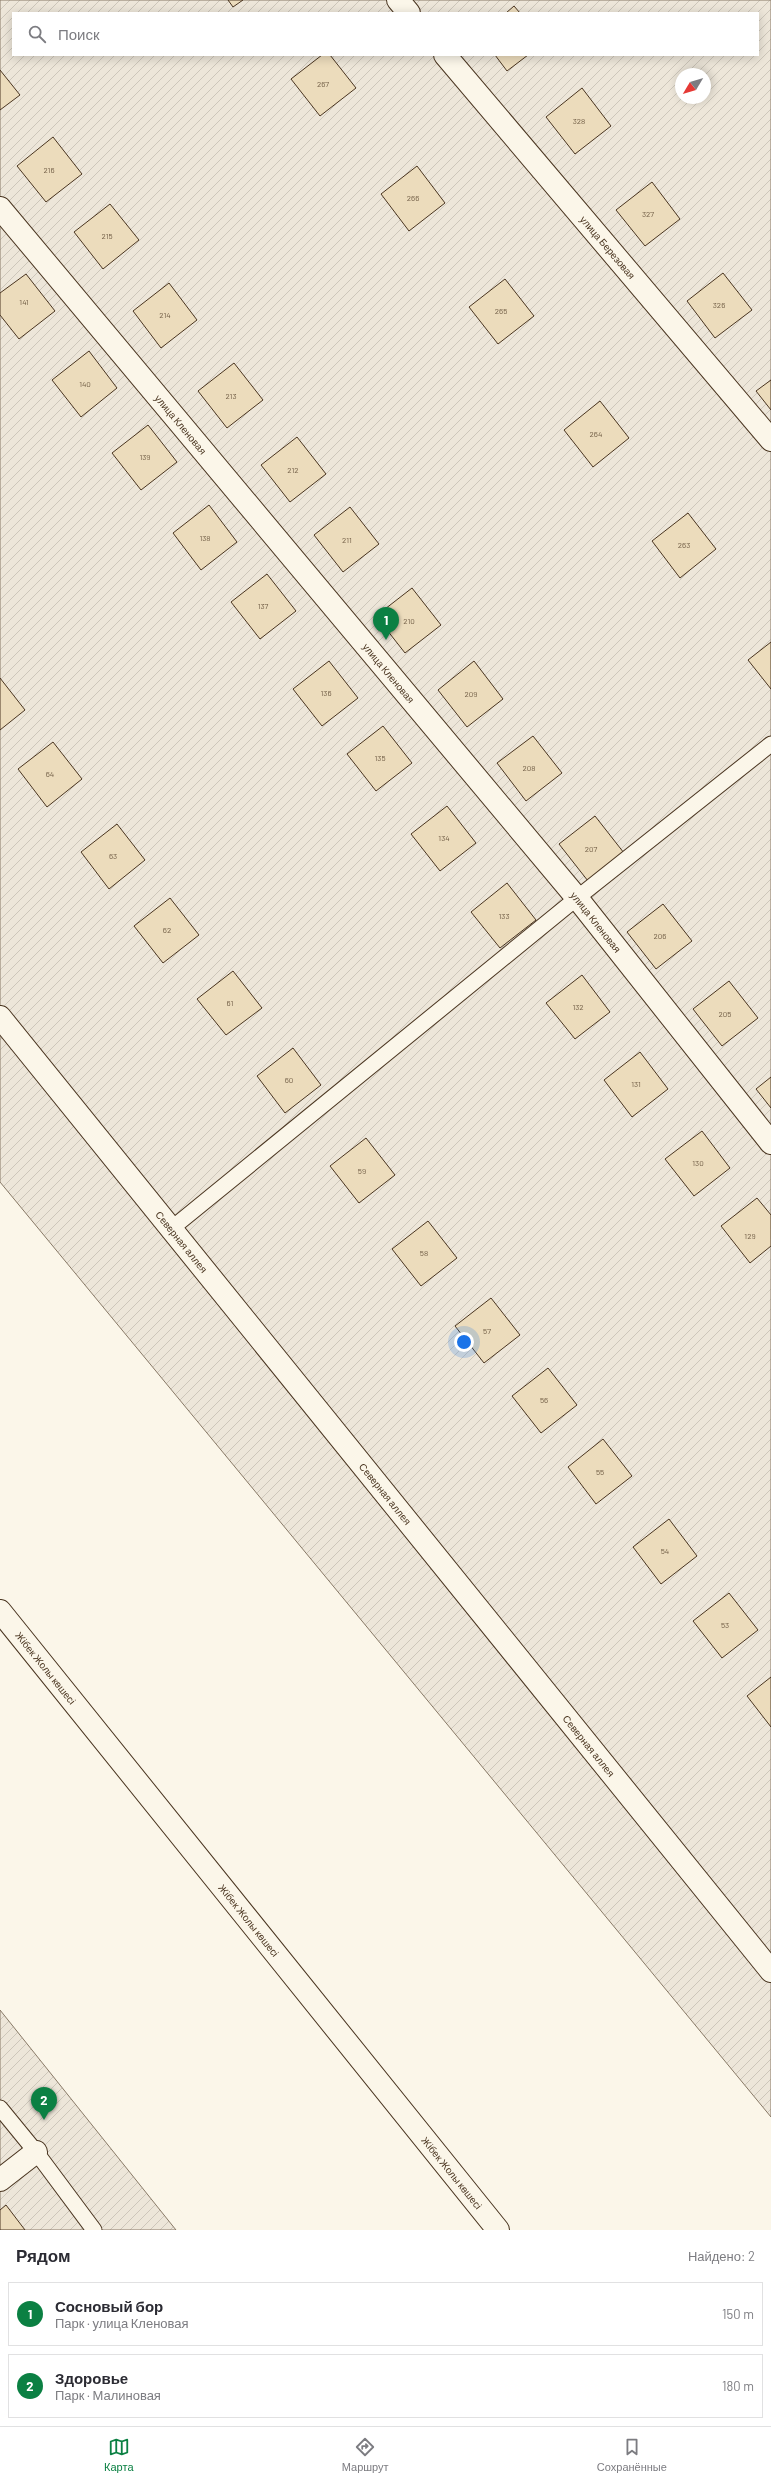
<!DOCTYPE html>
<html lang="ru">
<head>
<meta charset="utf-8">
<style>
  :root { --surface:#fff; --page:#f7f7f7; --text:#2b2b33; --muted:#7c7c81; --line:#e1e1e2; --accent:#0b8043 }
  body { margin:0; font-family:Barlow,sans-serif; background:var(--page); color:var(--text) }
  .compass { position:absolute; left:675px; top:68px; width:36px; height:36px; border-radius:50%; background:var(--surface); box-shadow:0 2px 10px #0003; rotate:232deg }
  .you { position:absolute; left:464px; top:1342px; width:14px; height:14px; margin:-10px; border:3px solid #fff; border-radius:50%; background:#1a73e8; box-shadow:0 0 0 6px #1a73e833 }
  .badge { display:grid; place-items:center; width:26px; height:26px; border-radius:50%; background:var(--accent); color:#fff; font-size:13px; font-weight:700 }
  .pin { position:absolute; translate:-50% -33px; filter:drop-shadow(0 1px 2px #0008) }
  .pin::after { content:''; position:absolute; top:21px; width:14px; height:12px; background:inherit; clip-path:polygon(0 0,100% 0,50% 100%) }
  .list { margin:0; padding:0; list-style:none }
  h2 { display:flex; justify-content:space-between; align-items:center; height:52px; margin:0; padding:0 16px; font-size:17px }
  h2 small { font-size:13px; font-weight:400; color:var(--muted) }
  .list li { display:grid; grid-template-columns:26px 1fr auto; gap:12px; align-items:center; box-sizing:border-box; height:64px; margin:0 8px 8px; padding:0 8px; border:1px solid var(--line); border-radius:0px }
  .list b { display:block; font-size:15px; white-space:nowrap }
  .list p { margin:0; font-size:13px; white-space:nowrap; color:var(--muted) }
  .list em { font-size:13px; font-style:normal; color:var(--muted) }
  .icon { flex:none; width:22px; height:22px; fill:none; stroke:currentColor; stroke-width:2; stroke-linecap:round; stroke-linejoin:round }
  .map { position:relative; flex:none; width:771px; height:2230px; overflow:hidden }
  .search { position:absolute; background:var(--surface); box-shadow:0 2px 10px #0003; left:12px; right:12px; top:12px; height:44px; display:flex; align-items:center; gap:10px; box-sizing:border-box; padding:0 14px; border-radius:0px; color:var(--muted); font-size:15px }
  .sheet { height:196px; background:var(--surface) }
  nav { display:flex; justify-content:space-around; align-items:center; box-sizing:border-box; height:56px; border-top:1px solid var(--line); background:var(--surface); font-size:11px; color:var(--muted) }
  nav a { display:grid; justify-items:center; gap:2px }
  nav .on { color:var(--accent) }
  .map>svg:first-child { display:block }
</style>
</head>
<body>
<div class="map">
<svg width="771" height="2230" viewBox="0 0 771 2230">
  <defs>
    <pattern id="garden-furrows" width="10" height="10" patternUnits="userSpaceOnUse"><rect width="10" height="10" fill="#ede6d9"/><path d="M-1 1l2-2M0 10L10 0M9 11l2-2" fill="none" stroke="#cdc6ba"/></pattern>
  </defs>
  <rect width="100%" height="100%" fill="#fbf6e9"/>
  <!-- garden -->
  <g fill="url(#garden-furrows)" stroke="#887966" fill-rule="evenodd">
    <path d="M0,0H771V2117L0,1182ZM13,13H758V55H13ZM681,74H705V98H681Z"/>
    <polygon points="0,2010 176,2230 0,2230"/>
  </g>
  <!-- building -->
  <g fill="#ecdcbc" stroke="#4a3520">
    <polygon points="228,0 243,0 233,7"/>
    <polygon points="514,6 520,13 506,13"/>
    <polygon points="322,55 330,55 356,88 320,116 291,79"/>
    <polygon points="495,55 528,55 507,71"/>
    <polygon points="0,70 20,95 0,110"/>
    <polygon points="582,88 611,126 575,154 546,117"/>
    <polygon points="53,137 82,174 46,202 17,166"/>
    <polygon points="417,166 445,203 409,231 381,194"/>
    <polygon points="652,182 680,219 645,246 616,210"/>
    <polygon points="110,204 139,240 103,269 74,232"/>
    <polygon points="723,273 752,310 715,338 687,301"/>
    <polygon points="26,274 55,311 19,339 0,315 0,293"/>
    <polygon points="505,279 534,316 498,344 469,307"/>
    <polygon points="169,283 197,320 161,348 133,311"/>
    <polygon points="89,351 117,388 81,417 52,380"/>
    <polygon points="234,363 263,400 227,428 198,391"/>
    <polygon points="771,380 771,410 756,391"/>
    <polygon points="600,401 629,438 593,467 564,430"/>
    <polygon points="148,425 177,462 141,490 112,453"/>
    <polygon points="297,437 326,474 290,502 261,465"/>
    <polygon points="209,505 237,542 201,570 173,533"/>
    <polygon points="350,507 379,544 343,572 314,535"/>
    <polygon points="688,513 716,549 680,578 652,541"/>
    <polygon points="267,574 296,611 260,639 231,602"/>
    <polygon points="412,588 441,625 405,653 376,616"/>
    <polygon points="771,642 771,689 748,660"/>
    <polygon points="329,661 358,698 322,726 293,689"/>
    <polygon points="474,661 503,699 467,727 438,690"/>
    <polygon points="0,678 25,710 0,730"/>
    <polygon points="383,726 412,763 376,791 347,754"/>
    <polygon points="533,736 562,773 526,801 497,763"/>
    <polygon points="53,742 82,779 47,807 18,769"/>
    <polygon points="447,806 476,843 440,871 411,834"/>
    <polygon points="595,816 624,853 588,881 559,844"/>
    <polygon points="117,824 145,860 109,889 81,852"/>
    <polygon points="507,883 536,920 500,948 471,912"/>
    <polygon points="170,898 199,935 163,963 134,926"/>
    <polygon points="663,904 692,941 656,969 627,932"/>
    <polygon points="233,971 262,1008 226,1035 197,999"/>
    <polygon points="582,975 610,1012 575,1039 546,1003"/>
    <polygon points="729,981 758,1018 722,1046 693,1009"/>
    <polygon points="293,1048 321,1085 285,1113 257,1076"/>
    <polygon points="640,1052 668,1089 632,1117 604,1080"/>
    <polygon points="771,1077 771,1108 756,1089"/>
    <polygon points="702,1131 730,1168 694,1196 665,1159"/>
    <polygon points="366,1138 395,1175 359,1203 330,1166"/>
    <polygon points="757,1198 771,1215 771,1246 750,1263 721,1226"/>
    <polygon points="428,1221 457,1258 421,1286 392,1249"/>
    <polygon points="491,1298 520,1335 484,1363 455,1326"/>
    <polygon points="548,1368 577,1405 541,1433 512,1396"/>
    <polygon points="603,1439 632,1476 596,1504 568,1467"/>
    <polygon points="669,1519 697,1556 661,1584 633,1547"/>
    <polygon points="729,1593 758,1630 722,1658 693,1621"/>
    <polygon points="771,1677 771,1727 747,1696"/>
    <polygon points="6,2205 25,2230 0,2230 0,2210"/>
  </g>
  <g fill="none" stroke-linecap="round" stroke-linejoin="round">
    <defs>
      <g id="lane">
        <polyline points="171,1229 577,898 771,744"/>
        <polyline points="0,2108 36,2152 94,2230"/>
      </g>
      <g id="street">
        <polyline points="398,0 409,13"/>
        <path id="s1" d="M445,55L771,440"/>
        <path id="s2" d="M0,208L577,898L771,1143"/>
        <path id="s3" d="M0,1017L771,1971"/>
        <polyline points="0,2180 36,2152"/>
      </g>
      <g id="highway">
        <path id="s4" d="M0,1611L498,2230"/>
      </g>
    </defs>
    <!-- lane casing -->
    <use href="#lane" stroke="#4a3520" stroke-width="17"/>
    <!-- street casing -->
    <use href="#street" stroke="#4a3520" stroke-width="24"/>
    <!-- highway casing -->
    <use href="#highway" stroke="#4a3520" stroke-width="24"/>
    <!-- lane -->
    <use href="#lane" stroke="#fbf6e9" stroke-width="15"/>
    <!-- street -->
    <use href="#street" stroke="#fbf6e9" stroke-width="22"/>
    <!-- highway -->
    <use href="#highway" stroke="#fbf6e9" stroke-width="22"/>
  </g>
  <g text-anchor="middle" stroke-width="3" stroke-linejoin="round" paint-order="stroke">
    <!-- number labels -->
    <g font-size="8" fill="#725f47">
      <text x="323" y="87">267</text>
      <text x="579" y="124">328</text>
      <text x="49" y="173">216</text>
      <text x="413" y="201">266</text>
      <text x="648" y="217">327</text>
      <text x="107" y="239">215</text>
      <text x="24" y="305">141</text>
      <text x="719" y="308">326</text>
      <text x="501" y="314">265</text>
      <text x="165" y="318">214</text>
      <text x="85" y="387">140</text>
      <text x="231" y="399">213</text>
      <text x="596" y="437">264</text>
      <text x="145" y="460">139</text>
      <text x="293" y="473">212</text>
      <text x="205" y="541">138</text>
      <text x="347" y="543">211</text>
      <text x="684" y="548">263</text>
      <text x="263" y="609">137</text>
      <text x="409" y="624">210</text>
      <text x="326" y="696">136</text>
      <text x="471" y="697">209</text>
      <text x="380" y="761">135</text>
      <text x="529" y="771">208</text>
      <text x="50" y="777">64</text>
      <text x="444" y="841">134</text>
      <text x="591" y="852">207</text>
      <text x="113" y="859">63</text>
      <text x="504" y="919">133</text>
      <text x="167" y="933">62</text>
      <text x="660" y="939">206</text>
      <text x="230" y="1006">61</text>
      <text x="578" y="1010">132</text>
      <text x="725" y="1017">205</text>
      <text x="289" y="1083">60</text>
      <text x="636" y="1087">131</text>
      <text x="698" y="1166">130</text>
      <text x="362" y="1174">59</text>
      <text x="750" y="1239">129</text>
      <text x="424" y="1256">58</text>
      <text x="487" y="1334">57</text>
      <text x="544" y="1403">56</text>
      <text x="600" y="1475">55</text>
      <text x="665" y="1554">54</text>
      <text x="725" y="1628">53</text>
    </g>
    <!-- street labels -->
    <g font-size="10" fill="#4a3520" stroke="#fbf6e9">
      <text dy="4" stroke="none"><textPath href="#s1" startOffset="252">улица Березовая</textPath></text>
      <text dy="4" stroke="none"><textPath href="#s2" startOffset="282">улица Кленовая</textPath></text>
      <text dy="4" stroke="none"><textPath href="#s2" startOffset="606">улица Кленовая</textPath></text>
      <text dy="4" stroke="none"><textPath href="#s2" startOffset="930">улица Кленовая</textPath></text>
      <text dy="4" stroke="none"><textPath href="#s3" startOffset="289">Северная аллея</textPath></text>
      <text dy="4" stroke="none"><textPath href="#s3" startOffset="613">Северная аллея</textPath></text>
      <text dy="4" stroke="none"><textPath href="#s4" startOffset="73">Жібек Жолы көшесі</textPath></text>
      <text dy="4" stroke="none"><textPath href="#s3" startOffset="937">Северная аллея</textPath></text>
      <text dy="4" stroke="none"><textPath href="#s4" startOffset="397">Жібек Жолы көшесі</textPath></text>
      <text dy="4" stroke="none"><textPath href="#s4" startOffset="721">Жібек Жолы көшесі</textPath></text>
    </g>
  </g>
</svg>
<svg class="compass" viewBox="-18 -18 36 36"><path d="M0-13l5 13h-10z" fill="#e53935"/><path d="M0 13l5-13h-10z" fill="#7c7c81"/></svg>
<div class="you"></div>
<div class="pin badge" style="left:386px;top:640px">1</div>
<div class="pin badge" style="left:44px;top:2120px">2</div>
<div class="search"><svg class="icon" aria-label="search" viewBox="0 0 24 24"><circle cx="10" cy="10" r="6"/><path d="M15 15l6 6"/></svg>Поиск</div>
</div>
<section class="sheet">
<h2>Рядом<small>Найдено: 2</small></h2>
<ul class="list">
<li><span class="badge">1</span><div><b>Сосновый бор</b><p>Парк · улица Кленовая</p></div><em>150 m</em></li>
<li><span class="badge">2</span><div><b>Здоровье</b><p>Парк · Малиновая</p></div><em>180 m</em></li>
</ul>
</section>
<nav>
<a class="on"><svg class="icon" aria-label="map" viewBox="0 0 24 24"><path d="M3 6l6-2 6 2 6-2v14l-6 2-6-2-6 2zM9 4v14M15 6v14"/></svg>Карта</a>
<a><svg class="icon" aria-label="directions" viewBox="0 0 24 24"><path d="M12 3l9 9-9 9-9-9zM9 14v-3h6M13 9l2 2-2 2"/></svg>Маршрут</a>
<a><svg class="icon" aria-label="saved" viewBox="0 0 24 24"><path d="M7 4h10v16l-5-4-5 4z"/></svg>Сохранённые</a>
</nav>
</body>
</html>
